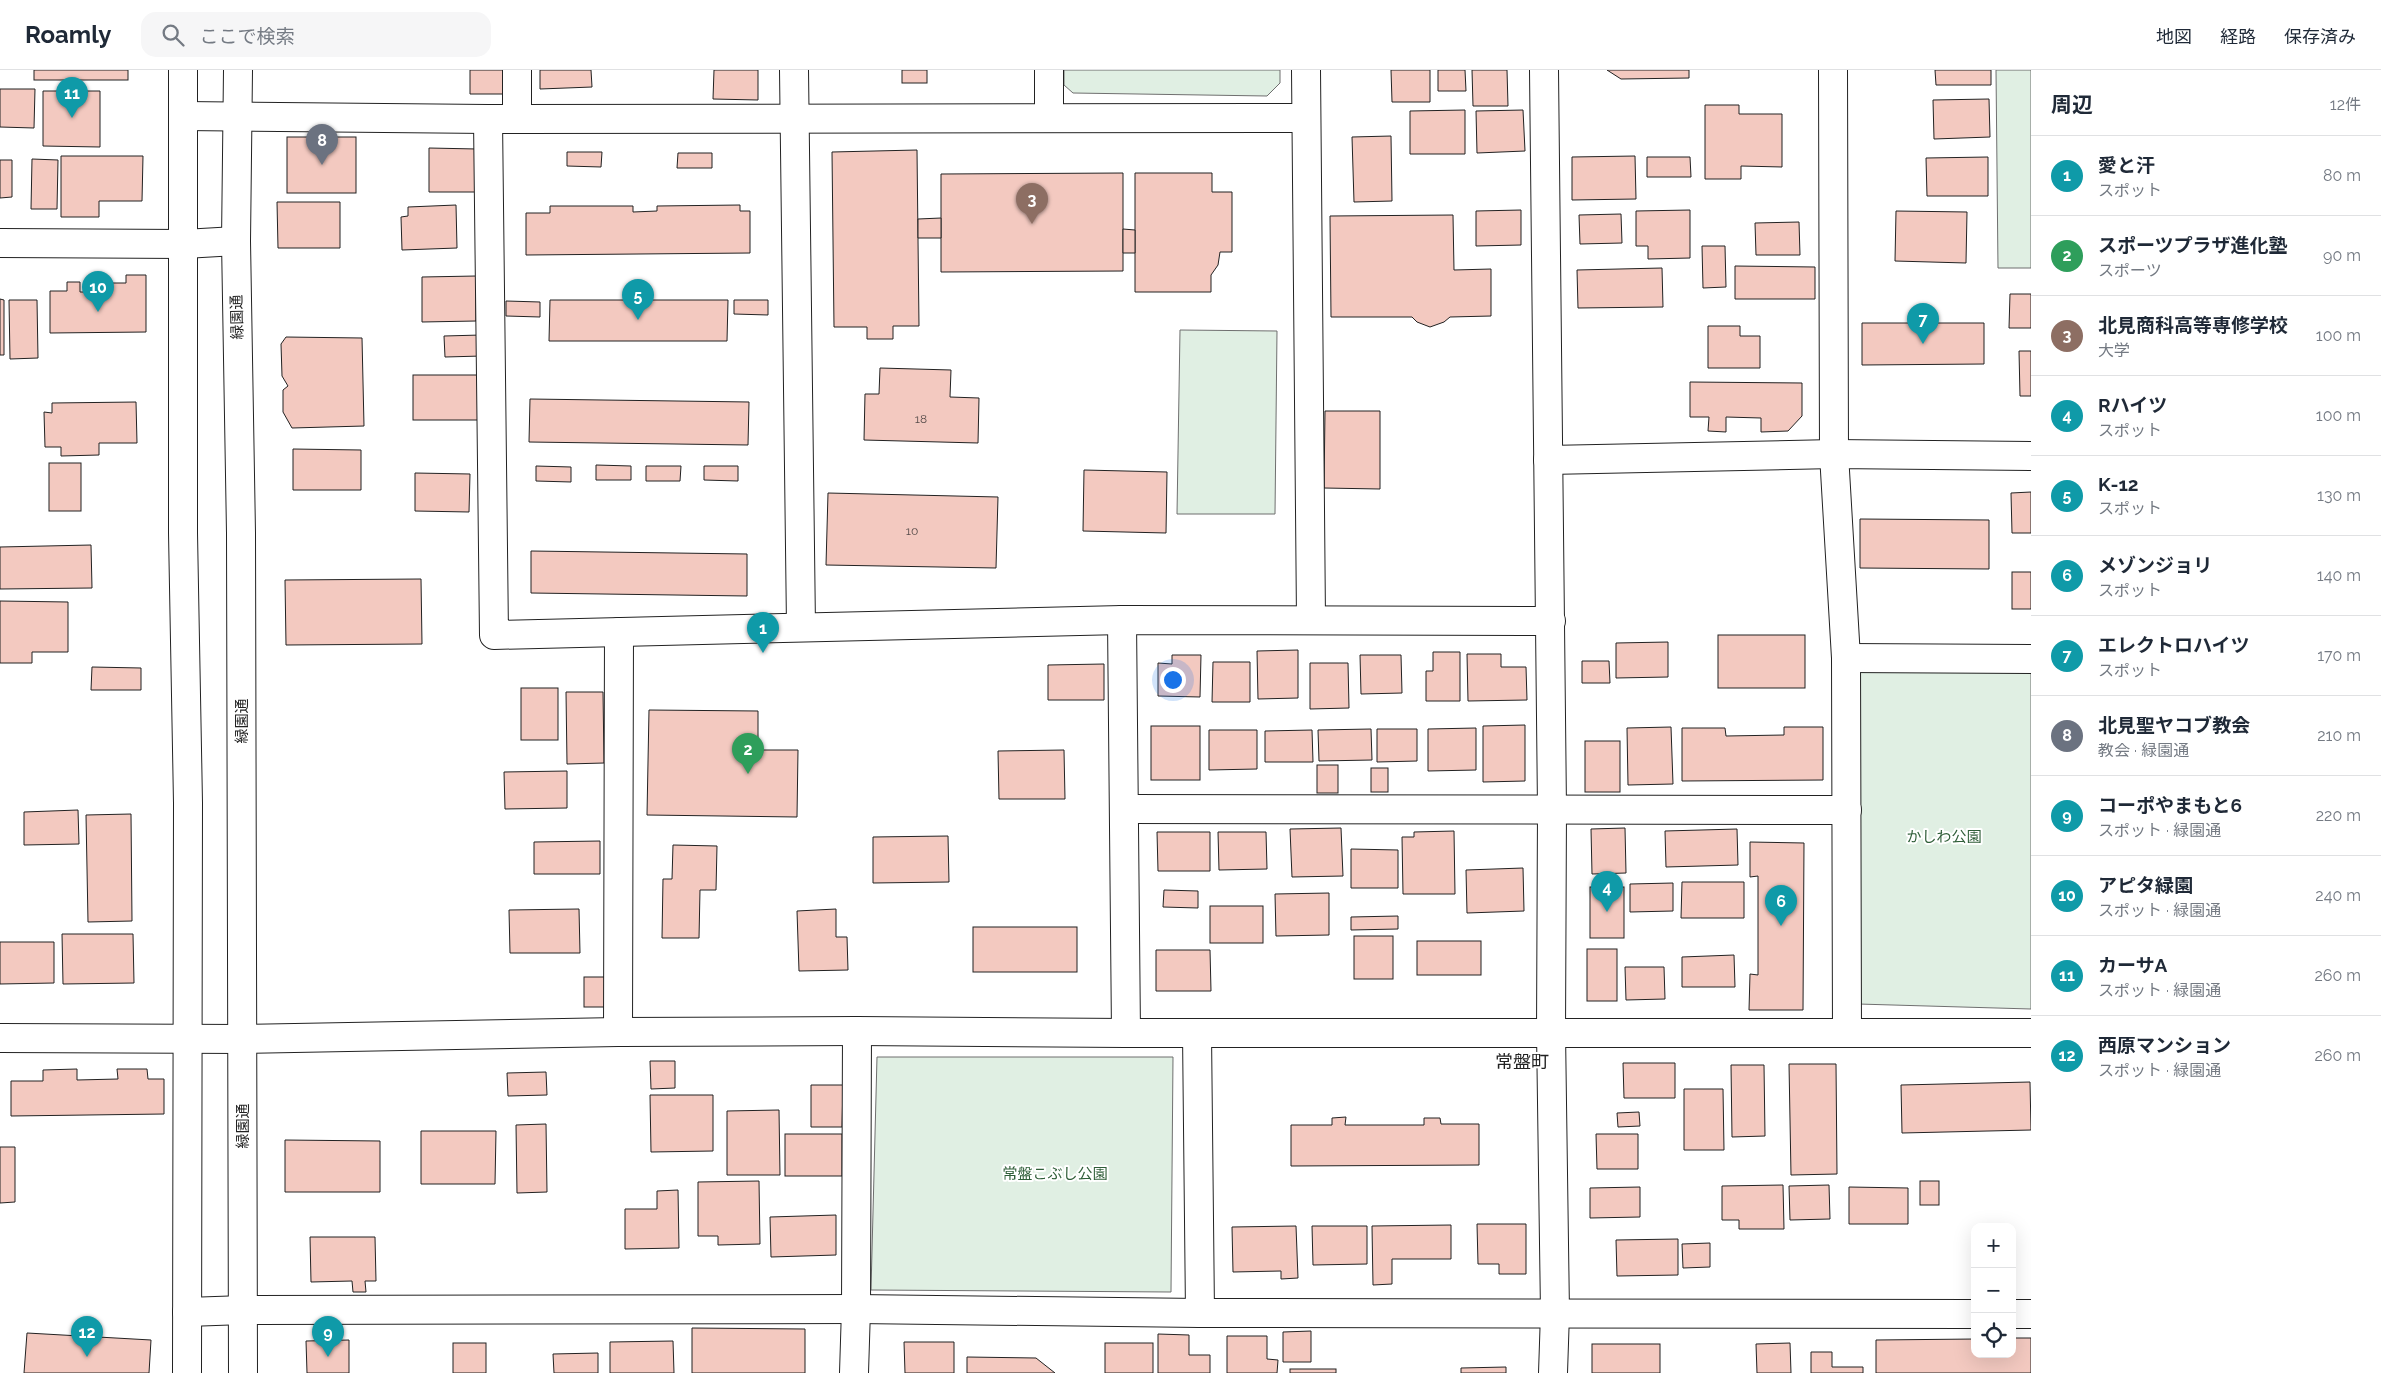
<!DOCTYPE html>
<html lang="ja">
<head>
<meta charset="utf-8">
<style>
  :root { --surface:#fff; --page:#f6f6f7; --text:#1f2937; --muted:#747a83; --line:#e0e1e3; --accent:#ea580c }
  body { margin:0; font-family:Raleway,"Noto Sans JP",sans-serif; background:var(--page); color:var(--text) }
  .controls { position:absolute; right:15px; bottom:15px; display:grid; overflow:hidden; border-radius:10px; box-shadow:0 5px 20px #0002 }
  .controls button { width:45px; height:45px; display:grid; place-items:center; padding:0; border:0; border-bottom:1px solid var(--line); background:var(--surface); color:var(--text); font:25px sans-serif }
  .you { position:absolute; left:1172px; top:609px; width:18px; height:18px; margin:-12px; border:4px solid #fff; border-radius:50%; background:#1a73e8; box-shadow:0 0 0 8px #1a73e833 }
  .badge { display:grid; place-items:center; width:32px; height:32px; border-radius:50%; background:var(--accent); color:#fff; font-size:16px; font-weight:700 }
  .pin { position:absolute; translate:-50% -41px; filter:drop-shadow(0 1px 2px #0008) }
  .pin::after { content:''; position:absolute; top:26px; width:18px; height:15px; background:inherit; clip-path:polygon(0 0,100% 0,50% 100%) }
  .list { margin:0; padding:0; list-style:none }
  h2 { display:flex; justify-content:space-between; align-items:center; height:65px; margin:0; padding:0 20px; font-size:21px }
  h2 small { font-size:16px; font-weight:400; color:var(--muted) }
  .list li { display:grid; grid-template-columns:32px 1fr auto; gap:15px; align-items:center; box-sizing:border-box; height:80px; padding:0 20px; border-top:1px solid var(--line) }
  .list b { display:block; font-size:19px; white-space:nowrap }
  .list p { margin:0; font-size:16px; white-space:nowrap; color:var(--muted) }
  .list em { font-size:16px; font-style:normal; color:var(--muted) }
  .icon { flex:none; width:28px; height:28px; fill:none; stroke:currentColor; stroke-width:2; stroke-linecap:round; stroke-linejoin:round }
  .map { position:relative; flex:none; width:2031px; height:1303px; overflow:hidden }
  header { display:flex; align-items:center; gap:30px; box-sizing:border-box; height:70px; padding:0 25px; background:var(--surface); border-bottom:1px solid var(--line) }
  header strong { font-size:24px }
  nav { display:flex; gap:28px; margin-inline-start:auto; font-size:18px }
  .search { width:350px; height:45px; background:var(--page); display:flex; align-items:center; gap:12px; box-sizing:border-box; padding:0 18px; border-radius:15px; color:var(--muted); font-size:19px }
  main { display:flex }
  aside { flex:1; background:var(--surface) }
  .map>svg:first-child { display:block }
</style>
</head>
<body>
<header>
<strong>Roamly</strong>
<div class="search"><svg class="icon" aria-label="search" viewBox="0 0 24 24"><circle cx="10" cy="10" r="6"/><path d="M15 15l6 6"/></svg>ここで検索</div>
<nav><a>地図</a><a>経路</a><a>保存済み</a></nav>
</header>
<main>
<div class="map">
<svg width="2031" height="1303" viewBox="0 0 2031 1303">
  <rect width="100%" height="100%" fill="#fff"/>
  <!-- green -->
  <g fill="#e0efe3" stroke="#6f6f6f">
    <polygon points="1064,0 1280,0 1280,13 1267,26 1073,23 1064,15"/>
    <polygon points="1996,0 2031,0 2031,198 1998,198"/>
    <polygon points="1180,260 1277,261 1275,444 1177,444"/>
    <polygon points="2031,599 2031,939 1858,934 1858,600"/>
    <polygon points="877,987 1173,987 1171,1222 871,1220"/>
  </g>
  <!-- building -->
  <g fill="#f3c9c0" stroke="#222">
    <rect x="34" y="0" width="94" height="10"/>
    <polygon points="470,0 505,0 506,24 470,24"/>
    <polygon points="540,0 591,0 592,17 540,19"/>
    <polygon points="714,0 758,0 758,30 713,29"/>
    <rect x="902" y="0" width="25" height="13"/>
    <polygon points="1391,0 1430,0 1430,32 1392,32"/>
    <polygon points="1438,0 1465,0 1466,21 1438,21"/>
    <polygon points="1472,0 1507,0 1508,36 1473,36"/>
    <polygon points="1607,0 1689,0 1689,8 1621,9"/>
    <polygon points="1935,0 1991,0 1991,15 1936,15"/>
    <polygon points="0,19 35,19 34,58 0,57"/>
    <polygon points="43,21 100,21 100,77 43,76"/>
    <polygon points="1989,29 1990,67 1934,69 1933,30"/>
    <polygon points="1705,35 1739,35 1739,44 1782,44 1782,97 1741,96 1741,109 1705,109"/>
    <polygon points="1465,40 1465,84 1410,84 1410,41"/>
    <polygon points="1523,40 1525,81 1477,83 1476,41"/>
    <polygon points="1391,66 1392,131 1354,132 1352,67"/>
    <rect x="287" y="67" width="69" height="56"/>
    <polygon points="429,78 477,79 477,122 429,122"/>
    <polygon points="917,80 919,256 893,256 893,269 867,269 867,257 834,257 832,82"/>
    <polygon points="567,82 602,82 601,97 567,96"/>
    <polygon points="678,83 712,83 712,98 677,98"/>
    <polygon points="61,86 143,86 142,131 99,131 99,147 61,147"/>
    <polygon points="1635,86 1636,129 1572,130 1572,87"/>
    <polygon points="1647,87 1690,87 1691,107 1647,107"/>
    <polygon points="1988,87 1988,126 1927,126 1926,88"/>
    <polygon points="32,89 58,90 57,139 31,139"/>
    <polygon points="0,90 12,90 12,127 0,128"/>
    <polygon points="1123,103 1123,201 941,202 941,104"/>
    <polygon points="1135,103 1212,103 1212,122 1232,122 1232,182 1220,182 1218,195 1211,205 1211,222 1135,222"/>
    <polygon points="277,132 340,132 340,178 278,178"/>
    <polygon points="456,135 457,178 402,180 401,147 408,146 408,137"/>
    <polygon points="740,135 740,141 750,141 750,183 526,185 526,143 550,143 550,136 633,136 633,142 657,141 657,136"/>
    <polygon points="1521,140 1521,175 1476,176 1476,141"/>
    <polygon points="1690,140 1690,188 1648,189 1648,176 1636,176 1636,141"/>
    <polygon points="1896,141 1967,142 1966,193 1895,191"/>
    <polygon points="1621,144 1622,173 1580,174 1579,145"/>
    <polygon points="1453,145 1454,200 1491,199 1491,246 1450,247 1444,252 1430,257 1417,252 1412,247 1331,247 1330,146"/>
    <polygon points="941,148 941,168 918,168 918,149"/>
    <polygon points="1799,152 1800,185 1756,185 1755,153"/>
    <polygon points="1123,159 1135,160 1135,183 1123,183"/>
    <polygon points="1702,176 1725,176 1726,217 1703,218"/>
    <polygon points="1735,196 1815,197 1815,229 1735,229"/>
    <polygon points="1662,198 1663,237 1578,238 1577,200"/>
    <polygon points="126,205 146,205 146,262 50,263 50,221 67,221 67,212 80,212 80,222 97,222 98,213 126,213"/>
    <polygon points="476,206 476,251 422,252 422,207"/>
    <polygon points="2010,224 2031,224 2031,258 2009,258"/>
    <polygon points="0,229 4,230 4,285 0,285"/>
    <polygon points="9,230 37,230 38,288 10,289"/>
    <polygon points="550,230 728,230 727,271 549,271"/>
    <polygon points="734,230 768,230 768,245 734,244"/>
    <polygon points="506,231 540,232 540,247 506,246"/>
    <polygon points="1862,253 1984,253 1984,294 1862,295"/>
    <polygon points="1708,256 1740,256 1740,266 1760,266 1760,298 1708,298"/>
    <polygon points="481,265 482,286 445,287 444,266"/>
    <polygon points="286,267 362,268 364,356 292,358 283,342 283,320 288,316 282,306 281,274"/>
    <polygon points="2019,281 2031,281 2031,326 2020,326"/>
    <polygon points="880,298 951,300 950,327 979,328 978,373 864,370 865,324 879,324"/>
    <rect x="413" y="305" width="65" height="45"/>
    <polygon points="1690,312 1802,313 1802,346 1788,361 1761,362 1761,348 1726,347 1726,362 1708,361 1709,347 1690,347"/>
    <polygon points="530,329 749,332 748,375 529,372"/>
    <polygon points="136,332 137,373 99,373 99,385 61,386 61,377 45,377 44,342 52,343 52,333"/>
    <polygon points="1325,341 1380,341 1380,419 1324,418"/>
    <polygon points="293,379 361,380 361,420 293,420"/>
    <rect x="49" y="393" width="32" height="48"/>
    <polygon points="596,395 631,396 631,410 596,410"/>
    <polygon points="536,396 571,397 571,412 536,411"/>
    <polygon points="646,396 681,396 680,411 646,411"/>
    <polygon points="704,396 738,396 738,411 704,410"/>
    <polygon points="1084,400 1167,402 1166,463 1083,461"/>
    <polygon points="415,403 470,404 469,442 415,441"/>
    <polygon points="2031,422 2031,463 2012,463 2011,423"/>
    <polygon points="828,423 998,427 996,498 826,495"/>
    <polygon points="1860,449 1989,450 1989,499 1860,498"/>
    <polygon points="91,475 92,518 0,519 0,477"/>
    <polygon points="531,481 747,484 747,526 531,523"/>
    <rect x="2012" y="502" width="19" height="37"/>
    <polygon points="421,509 422,574 286,575 285,510"/>
    <polygon points="0,531 68,532 68,582 32,582 32,593 0,593"/>
    <rect x="1718" y="565" width="87" height="53"/>
    <polygon points="1668,572 1668,607 1616,608 1616,573"/>
    <polygon points="1298,580 1298,628 1258,629 1257,581"/>
    <polygon points="1433,582 1460,582 1460,631 1426,631 1426,601 1433,601"/>
    <polygon points="1467,584 1501,584 1501,597 1526,597 1527,630 1468,631"/>
    <polygon points="1172,585 1201,585 1200,627 1158,626 1158,593 1172,594"/>
    <polygon points="1360,585 1401,585 1402,623 1361,624"/>
    <polygon points="1582,591 1609,591 1610,613 1582,613"/>
    <polygon points="1213,592 1250,592 1250,632 1212,632"/>
    <polygon points="1310,593 1348,593 1349,638 1310,639"/>
    <polygon points="1104,594 1104,630 1048,630 1048,595"/>
    <polygon points="92,597 141,598 141,620 91,620"/>
    <rect x="521" y="618" width="37" height="52"/>
    <polygon points="566,622 603,622 604,693 567,694"/>
    <polygon points="649,640 758,641 758,680 798,680 797,747 647,745"/>
    <polygon points="1525,655 1525,711 1483,712 1483,656"/>
    <rect x="1151" y="656" width="49" height="54"/>
    <polygon points="1671,657 1673,714 1628,715 1627,658"/>
    <polygon points="1784,657 1823,657 1823,710 1682,711 1682,658 1725,658 1726,666 1784,665"/>
    <polygon points="1476,658 1476,700 1428,701 1428,659"/>
    <polygon points="1371,659 1372,690 1319,691 1318,660"/>
    <polygon points="1377,659 1417,659 1417,691 1377,692"/>
    <polygon points="1209,660 1257,660 1257,699 1209,700"/>
    <polygon points="1312,660 1313,692 1265,692 1265,661"/>
    <rect x="1585" y="671" width="35" height="51"/>
    <polygon points="1064,680 1065,729 999,729 998,681"/>
    <rect x="1317" y="695" width="21" height="28"/>
    <rect x="1371" y="698" width="17" height="24"/>
    <polygon points="567,701 567,738 505,739 504,702"/>
    <polygon points="78,740 79,774 24,775 24,742"/>
    <polygon points="131,744 132,851 88,852 86,745"/>
    <polygon points="1341,758 1343,806 1292,807 1290,759"/>
    <polygon points="1625,758 1626,803 1592,804 1591,759"/>
    <polygon points="1737,759 1738,795 1666,797 1665,761"/>
    <polygon points="1454,761 1455,824 1403,824 1402,767 1414,767 1414,762"/>
    <polygon points="1157,762 1210,762 1210,801 1158,801"/>
    <polygon points="1218,762 1266,762 1267,799 1219,800"/>
    <polygon points="948,766 949,812 873,813 873,767"/>
    <polygon points="600,771 600,804 534,804 534,772"/>
    <polygon points="1750,772 1804,773 1803,940 1749,940 1750,904 1758,905 1758,806 1750,807"/>
    <polygon points="673,775 717,776 716,820 700,820 699,868 662,868 663,809 672,809"/>
    <polygon points="1351,779 1398,780 1398,818 1351,818"/>
    <polygon points="1523,798 1524,841 1467,843 1466,800"/>
    <polygon points="1682,812 1744,812 1744,848 1681,848"/>
    <polygon points="1673,813 1673,841 1630,842 1630,814"/>
    <rect x="1590" y="817" width="34" height="51"/>
    <polygon points="1164,820 1198,821 1198,838 1163,837"/>
    <polygon points="1329,823 1329,865 1276,866 1275,824"/>
    <rect x="1210" y="836" width="53" height="37"/>
    <polygon points="579,839 580,883 510,883 509,840"/>
    <polygon points="836,839 836,867 847,867 848,900 799,901 797,841"/>
    <polygon points="1398,846 1398,859 1351,860 1351,847"/>
    <rect x="973" y="857" width="104" height="45"/>
    <polygon points="62,864 133,864 134,913 63,914"/>
    <rect x="1354" y="866" width="39" height="43"/>
    <rect x="1417" y="871" width="64" height="34"/>
    <polygon points="0,872 54,872 54,913 0,914"/>
    <rect x="1587" y="879" width="30" height="52"/>
    <polygon points="1156,880 1210,880 1211,921 1156,921"/>
    <polygon points="1734,885 1735,917 1682,917 1682,887"/>
    <polygon points="1625,897 1664,897 1665,929 1626,930"/>
    <rect x="584" y="907" width="27" height="30"/>
    <polygon points="650,991 675,991 675,1018 651,1019"/>
    <polygon points="1623,993 1675,993 1675,1028 1624,1028"/>
    <polygon points="1789,994 1836,994 1837,1104 1791,1105"/>
    <polygon points="1731,995 1764,995 1765,1066 1732,1067"/>
    <polygon points="77,999 77,1010 118,1009 117,999 147,999 148,1009 164,1009 164,1044 11,1046 11,1011 43,1011 43,1000"/>
    <polygon points="546,1002 547,1025 508,1026 507,1003"/>
    <polygon points="2030,1012 2031,1060 1902,1063 1901,1015"/>
    <polygon points="811,1015 843,1015 842,1057 811,1057"/>
    <polygon points="1684,1019 1723,1019 1724,1080 1684,1080"/>
    <polygon points="650,1025 713,1025 713,1081 651,1082"/>
    <polygon points="779,1040 780,1105 727,1105 727,1041"/>
    <polygon points="1639,1042 1640,1056 1618,1057 1617,1043"/>
    <polygon points="1346,1047 1345,1055 1424,1055 1424,1048 1440,1048 1441,1054 1479,1054 1479,1095 1291,1096 1291,1055 1332,1055 1332,1048"/>
    <polygon points="546,1054 547,1122 517,1123 516,1055"/>
    <polygon points="421,1061 496,1061 495,1114 421,1114"/>
    <rect x="785" y="1064" width="57" height="42"/>
    <polygon points="1596,1064 1638,1064 1638,1099 1597,1099"/>
    <polygon points="285,1070 380,1071 380,1122 285,1122"/>
    <polygon points="0,1077 15,1077 15,1132 0,1133"/>
    <polygon points="759,1111 760,1174 718,1175 718,1166 698,1166 698,1112"/>
    <rect x="1920" y="1111" width="19" height="24"/>
    <polygon points="1783,1115 1784,1159 1739,1159 1739,1150 1722,1150 1722,1116"/>
    <polygon points="1829,1115 1830,1149 1790,1150 1789,1116"/>
    <polygon points="1640,1117 1640,1147 1590,1148 1590,1118"/>
    <polygon points="1849,1117 1908,1118 1908,1154 1849,1154"/>
    <polygon points="678,1120 679,1178 625,1179 625,1139 657,1139 657,1121"/>
    <polygon points="836,1145 836,1185 771,1187 770,1147"/>
    <polygon points="1477,1154 1526,1154 1526,1204 1499,1204 1499,1194 1478,1194"/>
    <polygon points="1451,1155 1451,1189 1392,1189 1392,1214 1373,1215 1372,1156"/>
    <polygon points="1296,1156 1298,1208 1281,1209 1281,1201 1233,1202 1232,1157"/>
    <polygon points="1312,1156 1367,1156 1367,1194 1313,1195"/>
    <polygon points="310,1167 375,1167 376,1211 365,1211 366,1222 353,1222 352,1211 311,1212"/>
    <polygon points="1678,1169 1678,1205 1617,1206 1616,1170"/>
    <polygon points="1710,1173 1710,1197 1683,1198 1682,1174"/>
    <polygon points="692,1258 805,1259 805,1303 692,1303"/>
    <polygon points="1311,1261 1311,1292 1283,1292 1283,1262"/>
    <polygon points="27,1263 151,1270 149,1303 24,1303"/>
    <polygon points="1158,1264 1189,1265 1189,1285 1210,1285 1210,1303 1158,1303"/>
    <polygon points="1227,1266 1267,1266 1267,1289 1278,1290 1277,1303 1227,1303"/>
    <polygon points="2012,1268 2031,1268 2031,1303 1876,1303 1876,1270 1975,1269 1975,1284 2012,1284"/>
    <polygon points="349,1270 349,1303 307,1303 306,1271"/>
    <polygon points="673,1271 674,1303 610,1303 610,1272"/>
    <polygon points="904,1272 954,1272 954,1303 905,1303"/>
    <rect x="453" y="1273" width="33" height="30"/>
    <rect x="1105" y="1273" width="48" height="30"/>
    <polygon points="1790,1273 1791,1303 1757,1303 1756,1274"/>
    <rect x="1592" y="1274" width="68" height="29"/>
    <polygon points="1811,1282 1832,1282 1832,1297 1863,1297 1863,1303 1811,1303"/>
    <polygon points="598,1283 598,1303 554,1303 553,1284"/>
    <polygon points="967,1287 1036,1288 1055,1303 967,1303"/>
    <polygon points="1506,1297 1506,1303 1461,1303 1461,1298"/>
    <rect x="1290" y="1299" width="46" height="4"/>
  </g>
  <g fill="none" stroke-linecap="round" stroke-linejoin="round">
    <defs>
      <g id="minor">
        <polyline points="517,0 517,49"/>
        <polyline points="794,0 801,557"/>
        <polyline points="1306,0 1311,550"/>
        <polyline points="1544,0 1552,739 1551,962 1555,1243 1553,1303"/>
        <polyline points="1833,0 1834,384 1846,588 1847,962"/>
        <polyline points="184,46 488,49 1306,48"/>
        <polyline points="1049,48 1049,0"/>
        <polyline points="488,49 494,565 1122,550 1551,551"/>
        <polyline points="0,173 184,174 236,171"/>
        <polyline points="1548,390 1834,384 2031,386"/>
        <polyline points="1122,550 1126,963"/>
        <polyline points="1846,588 2031,589"/>
        <polyline points="1126,739 1847,740"/>
        <polyline points="618,962 619,562"/>
        <polyline points="1197,963 1200,1243"/>
        <polyline points="0,968 243,969 618,962 857,961 1126,963 2031,963"/>
        <polyline points="187,1242 244,1240 856,1239 1200,1243 1975,1244"/>
        <polyline points="2012,1244 2031,1244"/>
        <polyline points="854,1303 856,1239 857,961"/>
      </g>
      <g id="tertiary">
        <polyline points="183,0 183,463 188,733 187,1303"/>
        <polyline points="238,0 236,171 241,463 243,1303"/>
      </g>
    </defs>
    <!-- minor casing -->
    <use href="#minor" stroke="#222" stroke-width="30"/>
    <!-- tertiary casing -->
    <use href="#tertiary" stroke="#222" stroke-width="30"/>
    <!-- minor -->
    <use href="#minor" stroke="#fff" stroke-width="28"/>
    <!-- tertiary -->
    <use href="#tertiary" stroke="#fff" stroke-width="28"/>
  </g>
  <g text-anchor="middle" stroke-width="4" stroke-linejoin="round" paint-order="stroke">
    <!-- number labels -->
    <g font-size="12" fill="#564c4a">
      <text x="921" y="353">18</text>
      <text x="912" y="465">10</text>
    </g>
    <!-- street labels -->
    <g font-size="15" fill="#222" stroke="#fff">
      <text transform="translate(237 247) rotate(-91)" y="5">緑園通</text>
      <text transform="translate(242 651) rotate(-90)" y="5">緑園通</text>
      <text transform="translate(243 1056) rotate(-90)" y="5">緑園通</text>
    </g>
    <!-- park labels -->
    <g font-size="15" fill="#2f5e38" stroke="#fff">
      <text x="1944" y="772">かしわ公園</text>
      <text x="1055" y="1109">常盤こぶし公園</text>
    </g>
    <!-- quarter labels -->
    <g font-size="18" fill="#222" stroke="#fff">
      <text x="1522" y="998">常盤町</text>
    </g>
  </g>
</svg>
<div class="controls">
<button>+</button>
<button>−</button>
<button><svg class="icon" aria-label="locate" viewBox="0 0 24 24"><circle cx="12" cy="12" r="6"/><path d="M12 2v4M12 18v4M2 12h4M18 12h4"/></svg></button>
</div>
<div class="you"></div>
<div class="pin badge" style="left:763px;top:583px;background:#0f9aa8">1</div>
<div class="pin badge" style="left:748px;top:704px;background:#2e9e5b">2</div>
<div class="pin badge" style="left:1032px;top:154px;background:#8d6e63">3</div>
<div class="pin badge" style="left:1607px;top:842px;background:#0f9aa8">4</div>
<div class="pin badge" style="left:638px;top:250px;background:#0f9aa8">5</div>
<div class="pin badge" style="left:1781px;top:856px;background:#0f9aa8">6</div>
<div class="pin badge" style="left:1923px;top:274px;background:#0f9aa8">7</div>
<div class="pin badge" style="left:322px;top:95px;background:#6b7280">8</div>
<div class="pin badge" style="left:328px;top:1287px;background:#0f9aa8">9</div>
<div class="pin badge" style="left:98px;top:242px;background:#0f9aa8">10</div>
<div class="pin badge" style="left:72px;top:48px;background:#0f9aa8">11</div>
<div class="pin badge" style="left:87px;top:1287px;background:#0f9aa8">12</div>
</div>
<aside>
<h2>周辺<small>12件</small></h2>
<ul class="list">
<li><span class="badge" style="background:#0f9aa8">1</span><div><b>愛と汗</b><p>スポット</p></div><em>80 m</em></li>
<li><span class="badge" style="background:#2e9e5b">2</span><div><b>スポーツプラザ進化塾</b><p>スポーツ</p></div><em>90 m</em></li>
<li><span class="badge" style="background:#8d6e63">3</span><div><b>北見商科高等専修学校</b><p>大学</p></div><em>100 m</em></li>
<li><span class="badge" style="background:#0f9aa8">4</span><div><b>Rハイツ</b><p>スポット</p></div><em>100 m</em></li>
<li><span class="badge" style="background:#0f9aa8">5</span><div><b>K-12</b><p>スポット</p></div><em>130 m</em></li>
<li><span class="badge" style="background:#0f9aa8">6</span><div><b>メゾンジョリ</b><p>スポット</p></div><em>140 m</em></li>
<li><span class="badge" style="background:#0f9aa8">7</span><div><b>エレクトロハイツ</b><p>スポット</p></div><em>170 m</em></li>
<li><span class="badge" style="background:#6b7280">8</span><div><b>北見聖ヤコブ教会</b><p>教会 · 緑園通</p></div><em>210 m</em></li>
<li><span class="badge" style="background:#0f9aa8">9</span><div><b>コーポやまもと6</b><p>スポット · 緑園通</p></div><em>220 m</em></li>
<li><span class="badge" style="background:#0f9aa8">10</span><div><b>アピタ緑園</b><p>スポット · 緑園通</p></div><em>240 m</em></li>
<li><span class="badge" style="background:#0f9aa8">11</span><div><b>カーサA</b><p>スポット · 緑園通</p></div><em>260 m</em></li>
<li><span class="badge" style="background:#0f9aa8">12</span><div><b>西原マンション</b><p>スポット · 緑園通</p></div><em>260 m</em></li>
</ul>
</aside>
</main>
</body>
</html>
